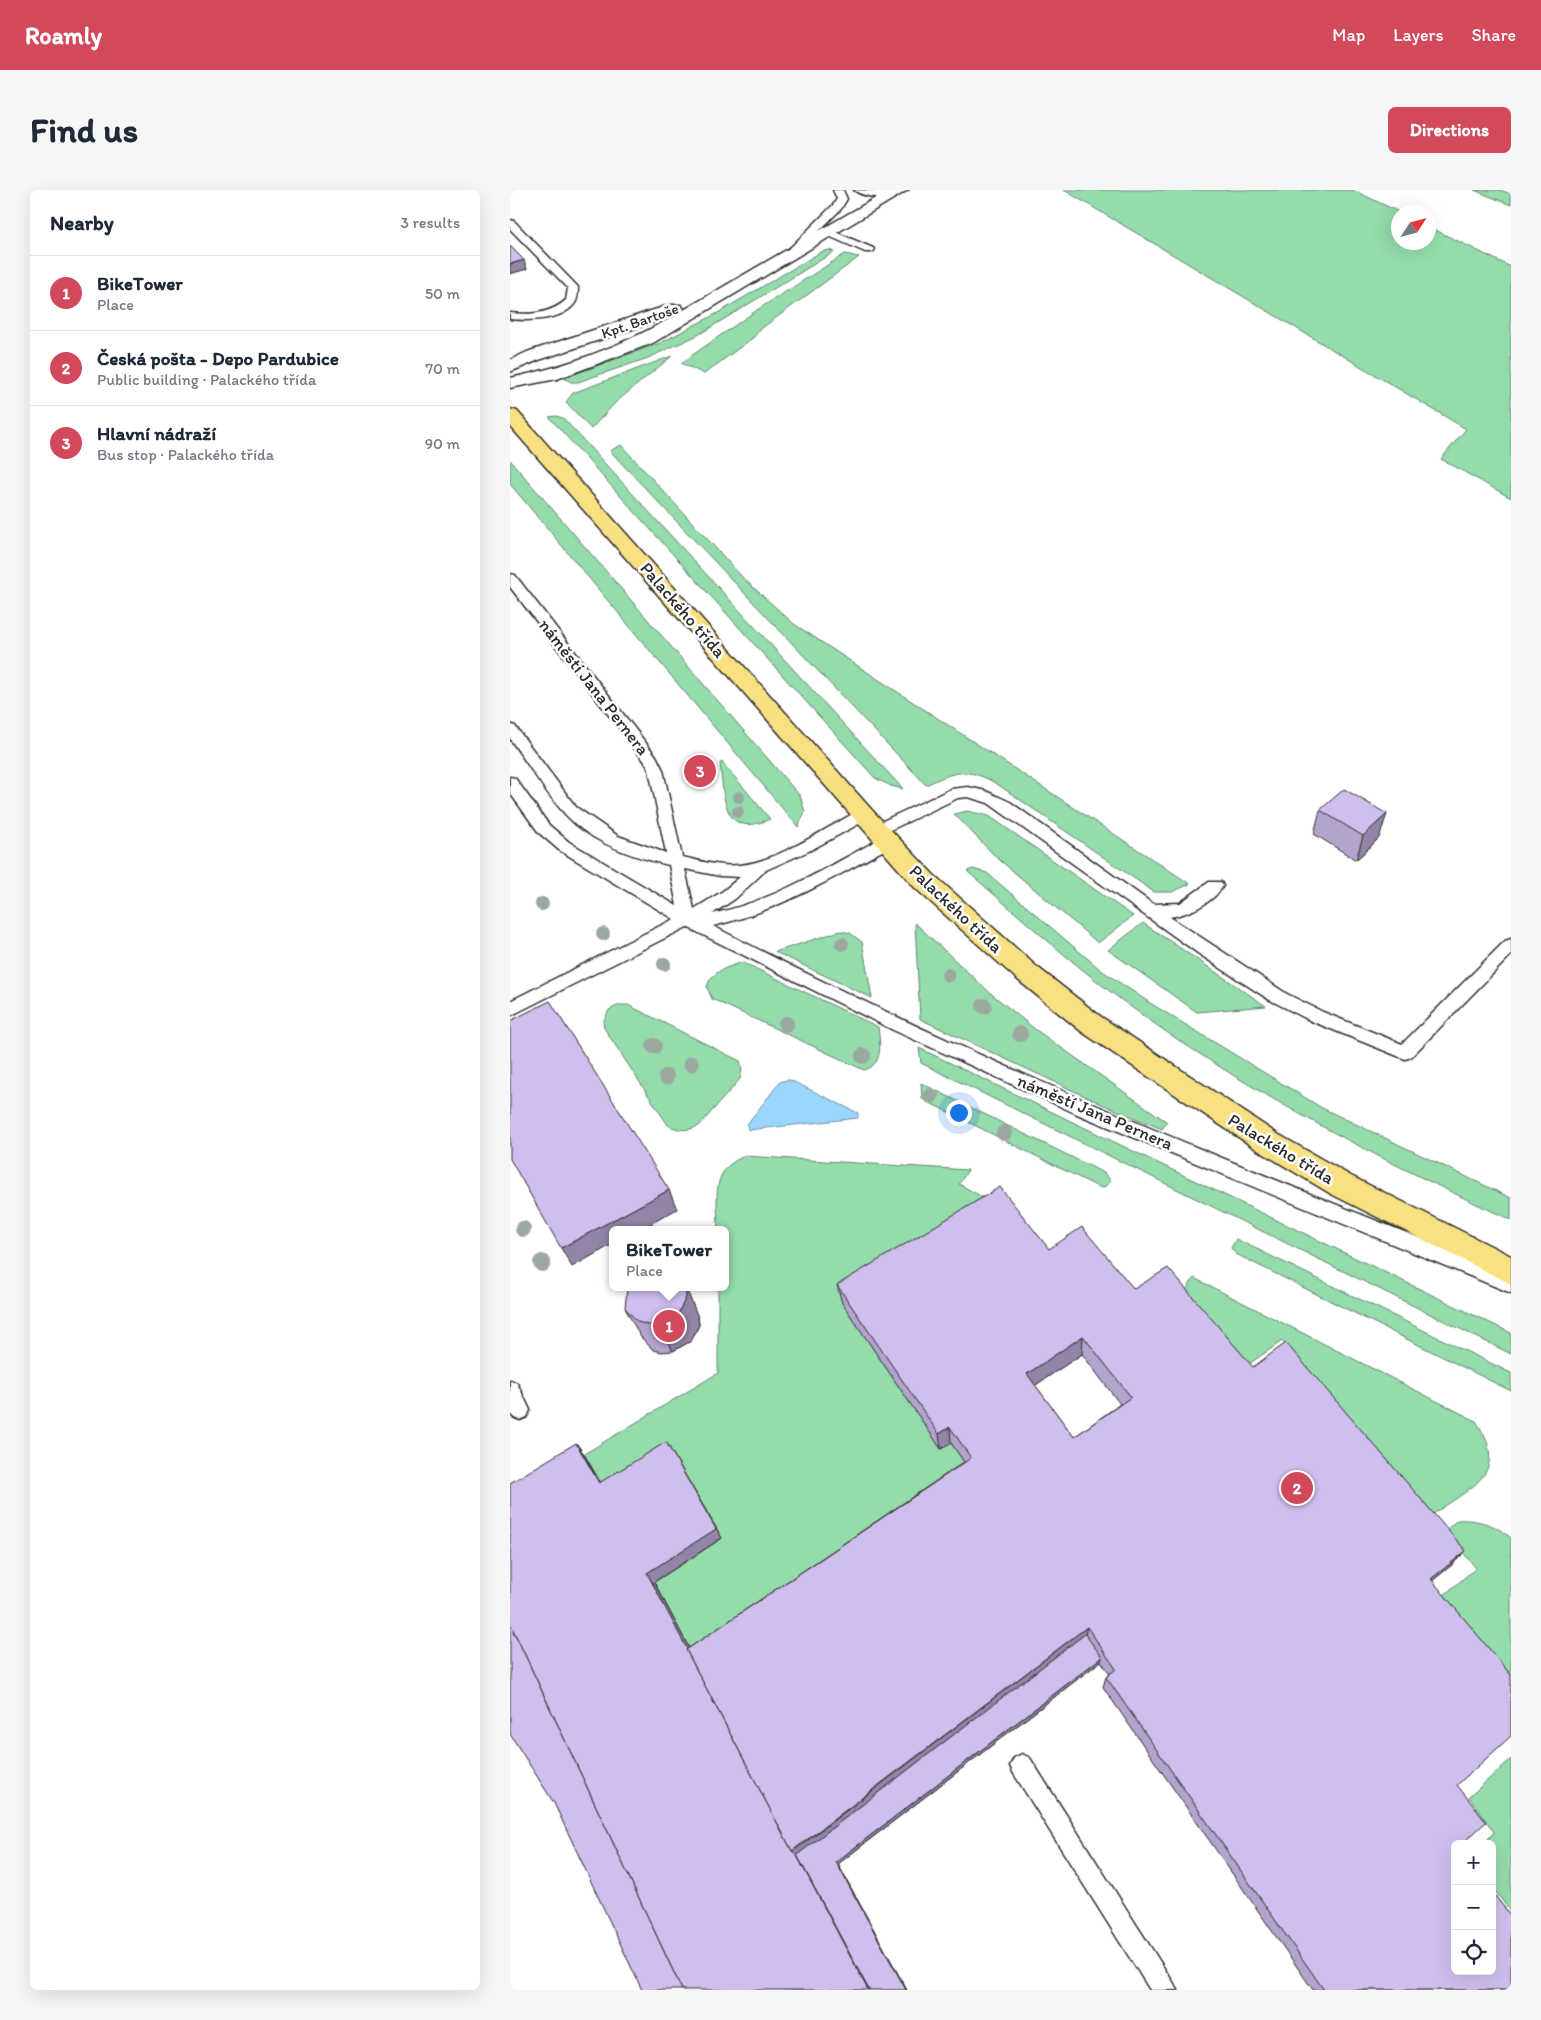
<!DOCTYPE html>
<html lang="en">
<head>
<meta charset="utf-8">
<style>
  :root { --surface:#fff; --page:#f6f6f7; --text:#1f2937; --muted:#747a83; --line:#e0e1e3; --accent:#d1495b }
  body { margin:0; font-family:Itim,sans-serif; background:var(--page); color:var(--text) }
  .controls { position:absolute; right:15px; bottom:15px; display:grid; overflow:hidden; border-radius:8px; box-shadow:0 5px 20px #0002 }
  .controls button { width:45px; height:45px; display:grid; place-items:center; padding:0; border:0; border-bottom:1px solid var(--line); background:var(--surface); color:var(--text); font:25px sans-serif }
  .compass { position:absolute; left:881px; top:15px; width:45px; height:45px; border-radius:50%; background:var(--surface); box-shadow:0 5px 20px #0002; rotate:54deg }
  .you { position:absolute; left:448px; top:922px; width:18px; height:18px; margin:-12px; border:4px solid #fff; border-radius:50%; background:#1a73e8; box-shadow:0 0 0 8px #1a73e833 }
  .badge { display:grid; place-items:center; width:32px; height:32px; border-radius:50%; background:var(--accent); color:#fff; font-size:16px; font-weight:700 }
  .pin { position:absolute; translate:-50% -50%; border:2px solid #fff; box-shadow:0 1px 5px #0006 }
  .popup { position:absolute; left:99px; top:1036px; width:120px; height:65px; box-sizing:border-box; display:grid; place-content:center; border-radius:8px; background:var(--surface); filter:drop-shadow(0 1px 4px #0005); font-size:16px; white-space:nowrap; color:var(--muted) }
  .popup b { font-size:19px; color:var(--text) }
  .popup::after { content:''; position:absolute; left:50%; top:100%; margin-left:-10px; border:10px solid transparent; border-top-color:var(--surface) }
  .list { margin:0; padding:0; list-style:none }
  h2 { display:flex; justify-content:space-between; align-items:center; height:65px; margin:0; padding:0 20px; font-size:21px }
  h2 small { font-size:16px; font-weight:400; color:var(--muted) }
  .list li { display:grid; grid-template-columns:32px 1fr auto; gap:15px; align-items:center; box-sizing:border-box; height:75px; padding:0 20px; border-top:1px solid var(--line) }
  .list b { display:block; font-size:19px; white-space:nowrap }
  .list p { margin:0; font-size:16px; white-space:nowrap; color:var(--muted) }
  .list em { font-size:16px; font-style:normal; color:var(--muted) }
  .icon { flex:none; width:28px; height:28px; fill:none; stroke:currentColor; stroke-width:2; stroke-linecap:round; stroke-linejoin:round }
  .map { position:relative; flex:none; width:1001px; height:1800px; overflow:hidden; border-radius:8px }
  header { display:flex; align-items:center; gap:30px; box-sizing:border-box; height:70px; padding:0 25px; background:var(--accent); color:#fff }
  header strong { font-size:24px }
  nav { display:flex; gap:28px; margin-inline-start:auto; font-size:18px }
  .intro { display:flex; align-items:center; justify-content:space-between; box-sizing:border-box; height:120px; padding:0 30px }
  h1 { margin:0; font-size:35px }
  .button { padding:12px 22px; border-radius:8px; background:var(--accent); color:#fff; font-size:18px; font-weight:700 }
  main { display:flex; gap:30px; padding:0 30px }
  aside { flex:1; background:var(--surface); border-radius:8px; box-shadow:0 5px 20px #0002 }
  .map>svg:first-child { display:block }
</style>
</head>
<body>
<header>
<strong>Roamly</strong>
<nav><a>Map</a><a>Layers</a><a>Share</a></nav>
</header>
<div class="intro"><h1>Find us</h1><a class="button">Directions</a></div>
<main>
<aside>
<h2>Nearby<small>3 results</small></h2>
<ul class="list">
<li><span class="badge">1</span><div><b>BikeTower</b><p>Place</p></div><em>50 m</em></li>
<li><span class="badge">2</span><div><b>Česká pošta - Depo Pardubice</b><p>Public building · Palackého třída</p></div><em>70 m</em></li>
<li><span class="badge">3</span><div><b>Hlavní nádraží</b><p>Bus stop · Palackého třída</p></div><em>90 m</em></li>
</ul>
</aside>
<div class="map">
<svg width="1001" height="1800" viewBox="0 0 1001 1800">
  <rect width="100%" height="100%" fill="#fff"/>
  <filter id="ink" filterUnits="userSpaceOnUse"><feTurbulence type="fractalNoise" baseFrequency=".02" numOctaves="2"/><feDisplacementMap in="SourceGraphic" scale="10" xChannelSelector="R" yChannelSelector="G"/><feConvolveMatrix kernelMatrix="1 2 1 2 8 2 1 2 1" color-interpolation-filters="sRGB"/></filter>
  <g filter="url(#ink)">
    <!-- green -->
    <g fill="#94dcac" stroke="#60846c">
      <polygon points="554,0 843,0 889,22 888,52 918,52 919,37 1001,77 1001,308 931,269 956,239"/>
      <polygon points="964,0 990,0 1001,4 1001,15"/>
      <polygon points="319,60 324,62 188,145 138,168 68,192 61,192 54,188 150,153 206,124 311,62"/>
      <polygon points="335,64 349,67 248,141 244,147 194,184 171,173 247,120"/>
      <polygon points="162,166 106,212 81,239 56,212 63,203"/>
      <polygon points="46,226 53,228 393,599 381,596 365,588 39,227"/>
      <path d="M111,255L233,388L284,434L680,694L662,702H644L490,596C460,577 446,580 416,595L100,261Z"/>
      <polygon points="0,270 290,606 295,622 288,637 0,294"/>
      <path d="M212,572L260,629C212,650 214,607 210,573Z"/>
      <polygon points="457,621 479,626 623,726 588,753 485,666 444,624"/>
      <path d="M463,679L477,683L591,780L640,813L812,918L1001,1008V1030C875,972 749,908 635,827C572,783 515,731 457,681Z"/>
      <polygon points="405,733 478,801 526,840 657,932 652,939 596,916 410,829"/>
      <polygon points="633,733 756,816 687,822 598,760"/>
      <polygon points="330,741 340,743 352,752 362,808 265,762"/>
      <path d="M232,772L368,837C370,853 374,875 354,880L202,809L197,797C201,780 218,778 232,772Z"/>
      <path d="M109,815H118L230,871L232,879L230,889L189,936C177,941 169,941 158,935L94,838L93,832L99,820Z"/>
      <polygon points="409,858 1001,1143 1001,1164 411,873"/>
      <polygon points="411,893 594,983 601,991 593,998 586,996 412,909"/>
      <path d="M235,966L458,980L449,994L490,1017L441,1253L462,1283L186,1471L144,1392L212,1348L162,1263L96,1304L74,1264L208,1183V1097H215V1040H208C208,1007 199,980 235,966Z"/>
      <polygon points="726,1049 1001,1183 1001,1201 726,1064 721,1058"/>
      <path d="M684,1088L966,1231C1001,1284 962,1296 922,1325L772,1151L739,1174L676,1100Z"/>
      <path d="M947,1330C968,1329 985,1334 1001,1348V1486L934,1405L966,1378L935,1341Z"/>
      <polygon points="1001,1569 1001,1722 982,1697 982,1654 974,1654 984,1642 959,1607"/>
    </g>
    <!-- water -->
    <polygon fill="#9bd7fc" stroke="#6e92a8" points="276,890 280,890 348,923 348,928 238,940 237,934 270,892"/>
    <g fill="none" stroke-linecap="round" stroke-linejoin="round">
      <defs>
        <g id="service">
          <polygon points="323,0 333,0 337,9 331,19 283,67 275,67 275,63 323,15 327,9"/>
          <path d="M344,0L383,1L388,4C379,11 352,7 344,0Z"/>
          <path d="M0,30L4,31L68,97C68,102 68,109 65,113C53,131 19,131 0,129V123C20,125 40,124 56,110L58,98L0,39Z"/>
          <polygon points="318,39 363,58 364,60 363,62 355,62 314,44 313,42"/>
          <path d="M0,384L5,385L146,566L153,580L172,667C191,671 210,677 229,675C267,672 314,639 348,621H358L361,625L358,629L301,660L256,680L225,709L202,724C264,711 318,677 373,647H383L386,651L383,655C325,687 269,721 203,736C460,871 732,976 1001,1085V1103L567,924L383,840L177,737L0,826V811L164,729L49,660L29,643L0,603V587L5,588L39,635L59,652L167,716L159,675C123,667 81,653 55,624C35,602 18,574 0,549V534L5,536L66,617L108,646L156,663L139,580L135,572L0,397ZM175,679L210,686L230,687L213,701L184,719Z"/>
          <path d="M458,597L476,601L500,612L643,714L670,713L699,692H711L713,696C703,713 679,724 660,727L777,804L813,822L892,854L995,751L1001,749V765L901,867L895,869L801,831L758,809L689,764L478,613L458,607L448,608L372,644H362L359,640L362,636L441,599Z"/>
          <polygon points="0,1190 7,1193 20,1220 17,1227 10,1230 3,1227 0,1221"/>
          <polygon points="512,1564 520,1568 668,1800 640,1800 504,1584 500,1576 504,1568"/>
        </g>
        <path id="minor" d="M379,0H398L143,153L47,189L0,198V188C59,176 116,154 168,124L29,170L0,182V170L17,162L159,115H171L174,119L172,121Z"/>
        <polygon id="primary" points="0,219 7,221 361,619 423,684 526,776 590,826 766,943 841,986 1001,1066 1001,1094 821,1004 746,959 572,842 508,790 405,698 0,236"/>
      </defs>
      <!-- service casing -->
      <use href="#service" stroke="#2b2b2b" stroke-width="3"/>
      <!-- minor casing -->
      <use href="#minor" stroke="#2b2b2b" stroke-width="3"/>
      <!-- primary casing -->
      <use href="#primary" stroke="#2b2b2b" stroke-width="3"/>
      <!-- service -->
      <use href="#service" fill="#fff" fill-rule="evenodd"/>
      <!-- minor -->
      <use href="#minor" fill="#fff" fill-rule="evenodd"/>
      <!-- primary -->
      <use href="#primary" fill="#f9e181" fill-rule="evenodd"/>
    </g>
    <!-- trees -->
    <g fill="#9ba8a0">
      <circle cx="229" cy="607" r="6"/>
      <circle cx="228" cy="622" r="6"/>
      <circle cx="32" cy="714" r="7"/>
      <circle cx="93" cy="744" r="7"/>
      <circle cx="332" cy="754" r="7"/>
      <circle cx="154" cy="774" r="7"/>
      <circle cx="438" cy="785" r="7"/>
      <circle cx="474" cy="816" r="8"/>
      <circle cx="276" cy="834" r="8"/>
      <circle cx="510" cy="844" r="8"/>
      <circle cx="144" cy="856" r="8"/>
      <circle cx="353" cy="866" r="8"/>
      <circle cx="181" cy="874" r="8"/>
      <circle cx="156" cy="887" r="8"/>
      <circle cx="421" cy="906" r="8"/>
      <circle cx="494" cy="943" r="8"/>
      <circle cx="13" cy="1039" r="8"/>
      <circle cx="32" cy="1073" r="9"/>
    </g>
    <!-- wall -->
    <g fill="#b3a3cd" stroke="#2b2b2b" fill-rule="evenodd">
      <polygon points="810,620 869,648 846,670 804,644"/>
      <path d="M539,1059L624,1099L743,1177L956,1361L943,1374L922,1391L947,1595L945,1654L1001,1800H803L593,1497L596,1487L600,1484L591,1471L328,1674L5,1443L66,1253L74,1264L90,1292L212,1348L144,1392L179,1458L454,1272L441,1253L431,1259L332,1113L327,1095ZM572,1164L610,1214L564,1247L525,1195Z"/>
      <polygon points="115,1118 188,1127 189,1135 181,1151 163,1161 152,1162 143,1160 130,1146"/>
    </g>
    <!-- shaded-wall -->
    <g fill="#9285a7" stroke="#2b2b2b">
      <polygon points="14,70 17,79 0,84 0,74"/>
      <polygon points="877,624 869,648 846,670 853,646"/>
      <polygon points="159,1000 167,1019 130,1040 103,1040 103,1054 62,1077 51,1058"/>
      <polygon points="176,1098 188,1127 189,1135 181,1151 163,1161 149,1134"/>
      <polygon points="573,1146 572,1164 517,1201 517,1184"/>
      <polygon points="440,1237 441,1253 431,1259 429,1244"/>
      <polygon points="156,1252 212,1348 144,1392 286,1659 577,1437 574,1448 290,1666 360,1800 358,1800 282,1661 137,1383"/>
      <polygon points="66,1253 74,1264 96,1304 89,1293"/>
      <polygon points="956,1361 943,1374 909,1402 921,1389"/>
      <polygon points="592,1467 591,1471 328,1674 397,1800 396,1800 326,1672"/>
    </g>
    <!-- building -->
    <g fill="#d0beee" stroke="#2b2b2b" fill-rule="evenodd">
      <polygon points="0,56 14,70 0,74"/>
      <polygon points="834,599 877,624 853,646 810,620"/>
      <polygon points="40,811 159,1000 51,1058 0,969 0,831"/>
      <path d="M490,997L539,1059L572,1037L624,1099L658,1078L743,1177L776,1153L956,1361L921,1389L1001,1485V1546L947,1595L976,1632L952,1654H945V1781H982V1702L1001,1726V1800H814L596,1487L606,1479L577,1437L282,1661L176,1460L461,1268L440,1237L429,1244L327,1095ZM573,1146L621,1207L564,1247L517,1184Z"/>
      <polygon points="118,1097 175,1097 176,1107 168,1124 149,1134 138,1135 128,1132 115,1118 117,1099"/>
      <polygon points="156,1252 206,1339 137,1383 177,1459 176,1460 282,1661 286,1664 358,1800 172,1800 0,1433 0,1293 66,1253 89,1293"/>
      <polygon points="0,1439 7,1448 172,1800 132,1800 44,1613 0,1544"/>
      <polygon points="575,1444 592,1467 326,1672 396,1800 359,1800 287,1665"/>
    </g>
  </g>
  <g text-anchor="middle" stroke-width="5" stroke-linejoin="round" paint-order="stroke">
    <!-- far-street labels -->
    <g font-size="15" fill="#2b2b2b" stroke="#fff">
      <text transform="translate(130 131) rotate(-19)" y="5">Kpt. Bartoše</text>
    </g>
    <!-- street labels -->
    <g font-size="18" fill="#2b2b2b" stroke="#fff">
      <text transform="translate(173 420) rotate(49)" y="6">Palackého třída</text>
      <text transform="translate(84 497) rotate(52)" y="6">náměstí Jana Pernera</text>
      <text transform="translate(446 719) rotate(43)" y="6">Palackého třída</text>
      <text transform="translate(585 922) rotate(23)" y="6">náměstí Jana Pernera</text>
      <text transform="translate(771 959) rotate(31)" y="6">Palackého třída</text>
    </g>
  </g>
</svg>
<div class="controls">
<button>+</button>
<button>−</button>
<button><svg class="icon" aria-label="locate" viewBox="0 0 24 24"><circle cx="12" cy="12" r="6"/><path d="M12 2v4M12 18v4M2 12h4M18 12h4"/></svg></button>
</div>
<svg class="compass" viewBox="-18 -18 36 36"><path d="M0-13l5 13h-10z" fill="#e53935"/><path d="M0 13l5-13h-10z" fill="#747a83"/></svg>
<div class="you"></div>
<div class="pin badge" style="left:159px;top:1136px">1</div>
<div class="popup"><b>BikeTower</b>Place</div>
<div class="pin badge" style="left:787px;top:1298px">2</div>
<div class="pin badge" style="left:190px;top:581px">3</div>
</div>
</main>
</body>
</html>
